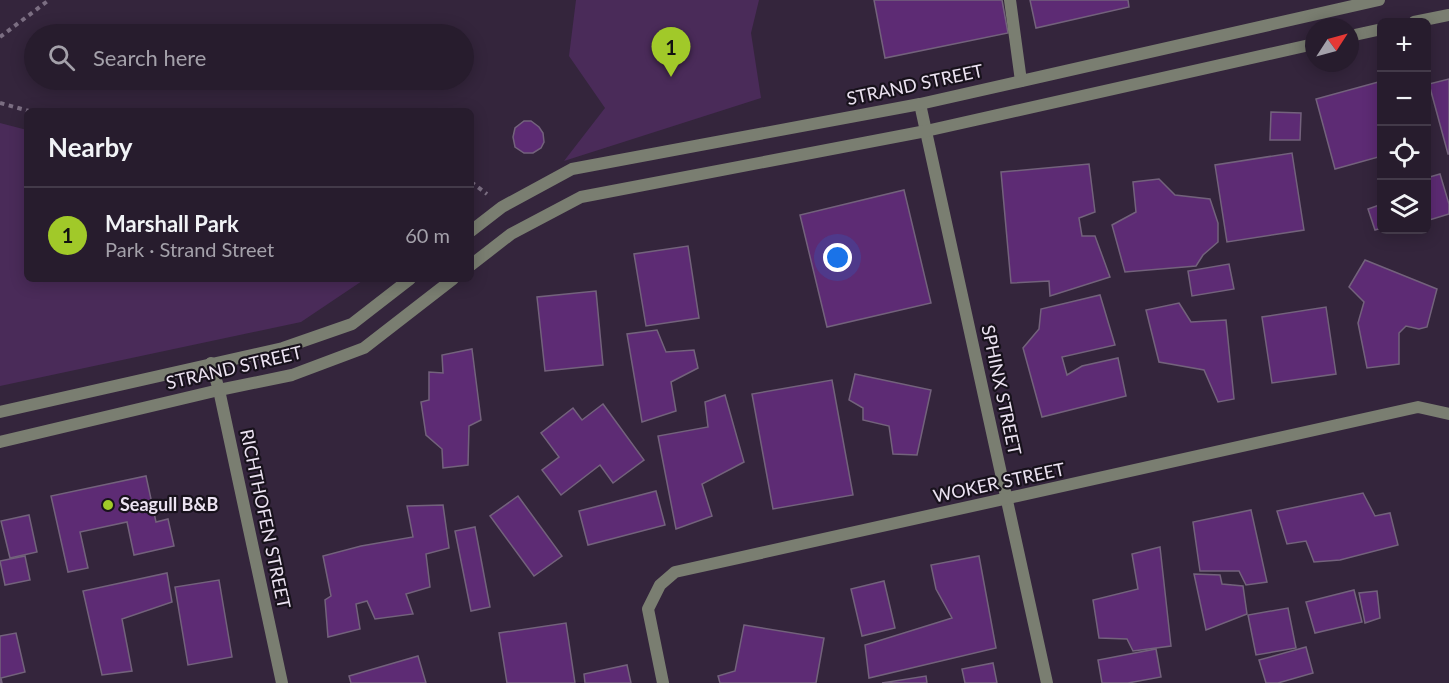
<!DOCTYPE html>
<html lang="en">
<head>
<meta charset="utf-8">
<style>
  :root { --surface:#271c2d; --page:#2f2535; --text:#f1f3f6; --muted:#a4a1aa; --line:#433a49; --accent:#a1c929 }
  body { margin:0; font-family:Lato,sans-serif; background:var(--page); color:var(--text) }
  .controls { position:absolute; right:18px; top:18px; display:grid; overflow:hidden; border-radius:9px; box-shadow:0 3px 15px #0003 }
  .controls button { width:54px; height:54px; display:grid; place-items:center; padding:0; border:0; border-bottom:2px solid var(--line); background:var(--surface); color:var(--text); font:30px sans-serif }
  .compass { position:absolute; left:1305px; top:18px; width:54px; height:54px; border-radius:50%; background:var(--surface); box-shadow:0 3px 15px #0003; rotate:54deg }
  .you { position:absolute; left:838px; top:258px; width:21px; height:21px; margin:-15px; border:4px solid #fff; border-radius:50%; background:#1a73e8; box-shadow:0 0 0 9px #1a73e833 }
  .badge { display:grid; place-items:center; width:39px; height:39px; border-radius:50%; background:var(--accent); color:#111; font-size:20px; font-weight:700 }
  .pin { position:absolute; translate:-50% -50px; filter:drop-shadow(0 2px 3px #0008) }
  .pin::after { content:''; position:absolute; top:32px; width:21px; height:18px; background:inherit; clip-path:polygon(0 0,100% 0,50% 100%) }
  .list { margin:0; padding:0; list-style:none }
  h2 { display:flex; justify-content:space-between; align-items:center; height:78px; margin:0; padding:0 24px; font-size:26px }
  h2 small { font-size:20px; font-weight:400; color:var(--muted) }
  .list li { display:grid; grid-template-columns:39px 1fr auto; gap:18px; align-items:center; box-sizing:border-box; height:96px; padding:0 24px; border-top:2px solid var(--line) }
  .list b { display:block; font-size:22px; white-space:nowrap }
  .list p { margin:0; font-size:20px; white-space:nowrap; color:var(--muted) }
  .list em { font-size:20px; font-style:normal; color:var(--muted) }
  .icon { flex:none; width:33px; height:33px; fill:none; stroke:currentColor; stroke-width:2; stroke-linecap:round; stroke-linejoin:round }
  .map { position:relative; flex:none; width:1449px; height:683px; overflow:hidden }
  .search { position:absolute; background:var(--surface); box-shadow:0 3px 15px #0003; left:24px; top:24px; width:450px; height:66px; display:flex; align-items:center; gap:15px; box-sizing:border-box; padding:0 21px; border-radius:33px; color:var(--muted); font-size:22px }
  .panel { position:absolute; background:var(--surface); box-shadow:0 3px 15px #0003; left:24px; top:108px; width:450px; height:174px; border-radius:9px }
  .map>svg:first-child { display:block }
</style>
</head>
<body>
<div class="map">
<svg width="1449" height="683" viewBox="0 0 1449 683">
  <rect width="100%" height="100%" fill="#34253c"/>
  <!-- green -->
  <g fill="#4a2b59">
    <polygon points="576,0 759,0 751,33 761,98 564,161 605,108 569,56"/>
    <polygon points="0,123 27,130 27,279 365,279 301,322 0,386"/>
  </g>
  <!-- building -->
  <g fill="#5d2b74" stroke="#73627c" stroke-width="1.5">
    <polygon points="874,0 1002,0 1008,33 885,58"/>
    <polygon points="1030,0 1128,0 1129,7 1036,28"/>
    <polygon points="1449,79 1449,154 1448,154 1429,84"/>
    <polygon points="1382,81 1382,156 1335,169 1316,99"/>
    <polygon points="1271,112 1301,113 1300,140 1270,140"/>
    <polygon points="524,121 531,121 539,127 543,133 544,142 541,148 533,153 524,153 515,147 513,137 515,128"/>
    <polygon points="1292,153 1304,230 1227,242 1215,165"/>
    <polygon points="1089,164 1095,212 1079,218 1082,236 1095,236 1110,277 1050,296 1049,281 1011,283 1001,172"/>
    <polygon points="1440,174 1449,204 1449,214 1426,221 1426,178"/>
    <polygon points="1159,179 1175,195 1210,199 1218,223 1218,242 1203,255 1196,266 1125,272 1112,225 1136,212 1133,182"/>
    <polygon points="904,190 931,303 827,327 800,215"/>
    <polygon points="1382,204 1382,228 1375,230 1368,209"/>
    <polygon points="688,246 699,318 646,326 634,254"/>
    <polygon points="1365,260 1437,289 1427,327 1419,329 1406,326 1399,333 1399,364 1367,368 1358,323 1364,302 1349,287"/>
    <polygon points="1229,264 1234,289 1192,296 1188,271"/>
    <polygon points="596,291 603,365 545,371 537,297"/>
    <polygon points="1100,295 1115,345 1062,357 1067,375 1082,366 1118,358 1126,396 1042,417 1023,348 1039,329 1041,309"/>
    <polygon points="1179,303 1191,322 1226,320 1234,399 1218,402 1204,370 1159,362 1146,310"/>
    <polygon points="1326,307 1336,374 1272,383 1262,317"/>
    <polygon points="657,330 666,352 694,350 698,368 671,382 676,411 642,422 627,334"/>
    <polygon points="472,349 481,420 469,426 468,465 443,468 442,449 426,435 421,402 429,400 429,372 443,373 442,355"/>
    <polygon points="855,374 931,390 917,455 893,454 889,426 863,420 863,408 849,400"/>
    <polygon points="832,380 853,495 773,509 752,394"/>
    <polygon points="725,395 744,462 702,484 712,516 676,529 658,436 708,427 705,402"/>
    <polygon points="603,404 644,460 613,483 600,465 561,495 542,470 559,457 541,433 573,408 582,420"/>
    <polygon points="146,476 156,522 168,519 174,546 134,555 127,522 80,532 88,568 68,572 51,496"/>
    <polygon points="656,491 665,525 588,545 579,511"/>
    <polygon points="1363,493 1375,516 1390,513 1398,545 1340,560 1314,562 1306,541 1287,544 1277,511"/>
    <polygon points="518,496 562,556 534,576 490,516"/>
    <polygon points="443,505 449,548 426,554 430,587 406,594 413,614 375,619 367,601 356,604 360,629 328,637 325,600 331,596 323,556 361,546 413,537 407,506"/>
    <polygon points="1251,510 1267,582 1246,585 1239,571 1200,571 1193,522"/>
    <polygon points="29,515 37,552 10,558 1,521"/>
    <polygon points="475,527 490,607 471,611 455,531"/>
    <polygon points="1160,547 1171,646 1133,651 1127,639 1099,638 1093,600 1138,589 1132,554"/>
    <polygon points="25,556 30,580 5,585 0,561"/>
    <polygon points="979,556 996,648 869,678 865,645 952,618 936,589 931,565"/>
    <polygon points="167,573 172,602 122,619 132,671 102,675 83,591"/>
    <polygon points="1194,574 1220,575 1222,584 1243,586 1247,614 1206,630"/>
    <polygon points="219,580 232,657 188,665 175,587"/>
    <polygon points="884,581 895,628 862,636 851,589"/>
    <polygon points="1354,590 1362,622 1315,633 1306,602"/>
    <polygon points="1377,591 1380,618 1365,623 1359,593"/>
    <polygon points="1288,608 1296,648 1256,655 1248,615"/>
    <polygon points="566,623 575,683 507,683 499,633"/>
    <polygon points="744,625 824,638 816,683 720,683 718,676 735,671"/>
    <polygon points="16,633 25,672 1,678 2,683 0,683 0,636"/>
    <polygon points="1306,647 1313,673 1278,683 1266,683 1259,660"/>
    <polygon points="1156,649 1161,677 1128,683 1102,683 1098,660"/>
    <polygon points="418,656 426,683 351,683 349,676"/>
    <polygon points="993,663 997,683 965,683 962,669"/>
    <polygon points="627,665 631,683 585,683 584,674"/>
    <polygon points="926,676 927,683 882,683"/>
  </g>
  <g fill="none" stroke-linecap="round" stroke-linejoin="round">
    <!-- path -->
    <g stroke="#7b6e82" stroke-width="4" stroke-dasharray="4.5 4.5" stroke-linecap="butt">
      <polyline points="0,37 49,0"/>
      <polyline points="0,103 29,111"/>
      <polyline points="471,182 487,194"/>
    </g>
    <!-- minor -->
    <g stroke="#7a7e71" stroke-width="12">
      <polyline points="1010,0 1021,81"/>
      <polyline points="920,104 1047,683"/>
      <polyline points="211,363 219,390 282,683"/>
      <polyline points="663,683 648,609 660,585 675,572 1418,407 1449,414"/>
    </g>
    <!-- tertiary -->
    <g stroke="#7a7e71" stroke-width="12">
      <polyline points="1414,22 1449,15"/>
      <polyline points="1350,36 1382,29"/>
      <polyline points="471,231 502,207 572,169 920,104 1379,0"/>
      <polyline points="471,265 511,234 581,197 926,131 1314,44"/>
      <polyline points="0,412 283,348 352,324 410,279"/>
      <polyline points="0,442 219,390 292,375 364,348 453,279"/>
    </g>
  </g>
  <!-- markers -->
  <circle fill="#a1c929" stroke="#18121c" stroke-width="2" cx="108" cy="505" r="6"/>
  <g text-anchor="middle" stroke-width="4.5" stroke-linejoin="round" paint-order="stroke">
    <!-- street labels -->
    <g font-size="18" fill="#ece3f2" stroke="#18121c">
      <text transform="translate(915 85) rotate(-12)" y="6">STRAND STREET</text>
      <text transform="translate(234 368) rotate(-13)" y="6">STRAND STREET</text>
      <text transform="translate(1001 390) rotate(78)" y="6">SPHINX STREET</text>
      <text transform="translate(999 483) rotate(-12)" y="6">WOKER STREET</text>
      <text transform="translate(265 519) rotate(78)" y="6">RICHTHOFEN STREET</text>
    </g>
    <!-- poi labels -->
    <g font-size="18" font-weight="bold" fill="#ece3f2" stroke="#18121c" text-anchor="start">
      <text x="120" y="511">Seagull B&amp;B</text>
    </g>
  </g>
</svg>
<div class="controls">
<button>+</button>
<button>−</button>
<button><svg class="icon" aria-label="locate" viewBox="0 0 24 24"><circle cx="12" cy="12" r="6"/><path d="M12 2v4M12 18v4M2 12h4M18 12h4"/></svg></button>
<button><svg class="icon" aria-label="layers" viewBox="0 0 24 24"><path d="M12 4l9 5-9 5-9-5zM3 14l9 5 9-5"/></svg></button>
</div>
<svg class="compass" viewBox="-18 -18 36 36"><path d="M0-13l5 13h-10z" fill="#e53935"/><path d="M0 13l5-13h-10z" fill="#a4a1aa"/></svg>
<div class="you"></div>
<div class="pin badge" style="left:671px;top:77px">1</div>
<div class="search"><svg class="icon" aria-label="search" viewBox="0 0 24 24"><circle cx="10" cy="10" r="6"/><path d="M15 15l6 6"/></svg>Search here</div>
<section class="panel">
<h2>Nearby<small></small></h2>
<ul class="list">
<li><span class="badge">1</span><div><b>Marshall Park</b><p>Park · Strand Street</p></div><em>60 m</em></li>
</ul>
</section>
</div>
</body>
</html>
